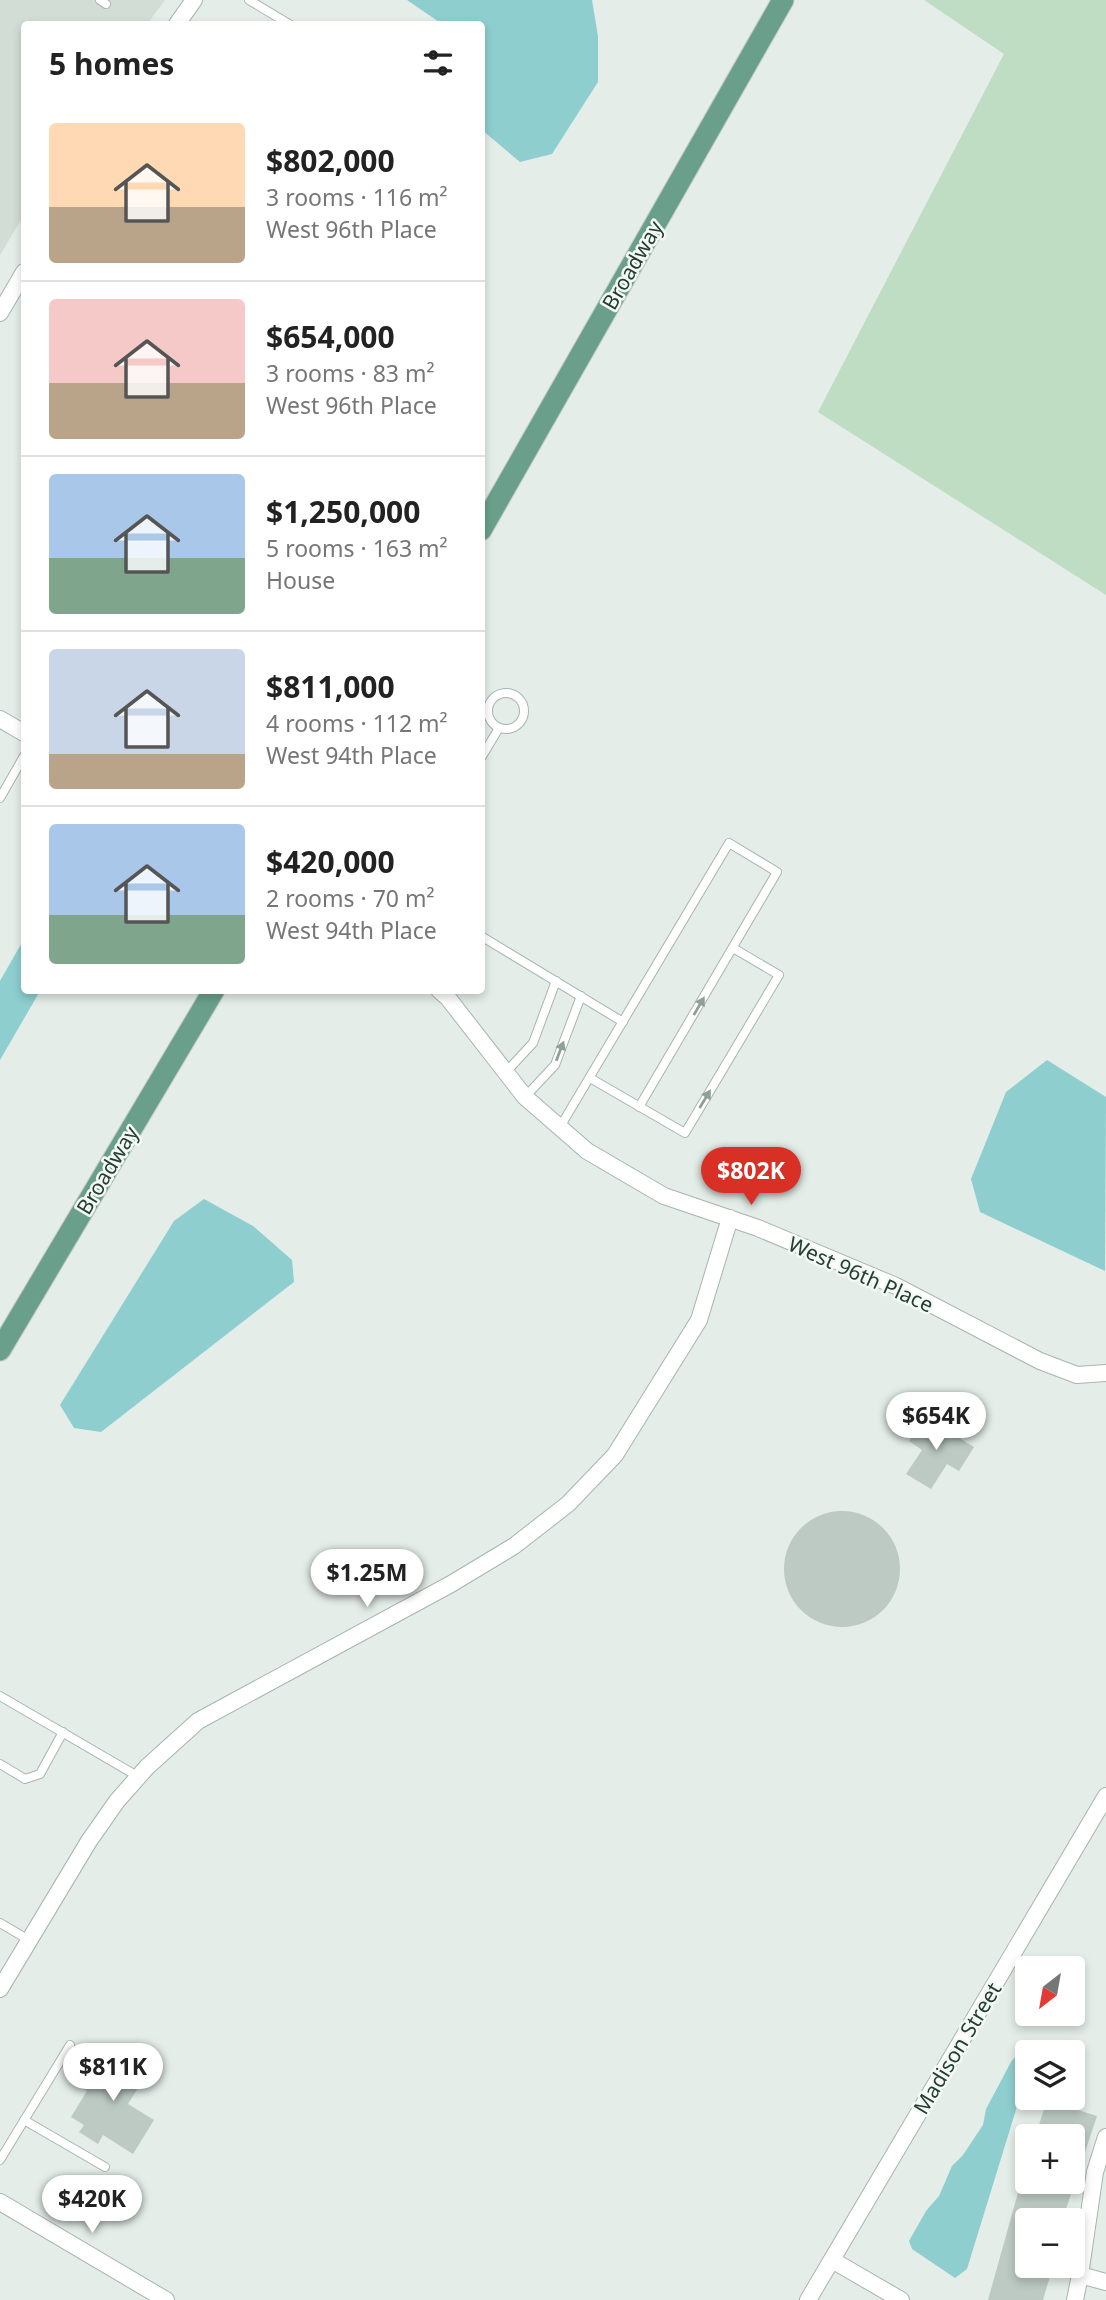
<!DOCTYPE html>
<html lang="en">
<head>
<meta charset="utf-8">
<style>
	:root { --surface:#fff; --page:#f2f2f2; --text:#222; --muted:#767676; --line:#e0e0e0; --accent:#d93025 }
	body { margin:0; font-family:"Noto Sans",sans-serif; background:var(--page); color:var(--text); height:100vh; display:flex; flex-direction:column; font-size:26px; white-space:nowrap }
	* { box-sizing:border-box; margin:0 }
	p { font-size:23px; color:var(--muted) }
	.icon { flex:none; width:38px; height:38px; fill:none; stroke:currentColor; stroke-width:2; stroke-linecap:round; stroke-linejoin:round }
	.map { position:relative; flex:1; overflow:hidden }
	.drawer { position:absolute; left:21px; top:21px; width:464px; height:973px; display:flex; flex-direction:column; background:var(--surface); border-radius:7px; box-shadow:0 4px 10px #0003 }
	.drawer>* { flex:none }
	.needle { width:46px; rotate:211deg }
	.tools { position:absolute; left:1015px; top:1956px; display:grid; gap:14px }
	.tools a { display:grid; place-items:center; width:70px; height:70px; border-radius:7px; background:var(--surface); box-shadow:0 4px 10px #0003; font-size:35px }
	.price { position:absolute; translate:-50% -60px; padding:0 16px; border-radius:24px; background:#fff; color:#222; font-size:23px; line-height:46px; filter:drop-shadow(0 2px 4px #0008) }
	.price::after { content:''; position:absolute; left:50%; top:42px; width:21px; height:16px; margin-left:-10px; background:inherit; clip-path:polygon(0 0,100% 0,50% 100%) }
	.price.active { background:var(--accent); color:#fff }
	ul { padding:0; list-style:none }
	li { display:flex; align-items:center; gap:21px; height:175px; padding:0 28px }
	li+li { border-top:2px solid var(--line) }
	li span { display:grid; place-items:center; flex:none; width:196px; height:140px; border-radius:7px; color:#555 }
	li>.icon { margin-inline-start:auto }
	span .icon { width:84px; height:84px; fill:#fffc; stroke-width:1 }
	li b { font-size:30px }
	h2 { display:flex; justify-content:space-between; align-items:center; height:84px; padding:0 28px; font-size:30px }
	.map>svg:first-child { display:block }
	.built { fill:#d2ddd6 }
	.green { fill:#beddc2 }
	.water { fill:#8ececf }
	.building { fill:#bccac3 }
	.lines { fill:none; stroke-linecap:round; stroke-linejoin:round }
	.service-casing { stroke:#a7b5ae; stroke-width:10 }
	.minor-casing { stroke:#a7b5ae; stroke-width:18 }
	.primary-casing { stroke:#c2c9c6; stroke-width:23 }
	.service { stroke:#fff; stroke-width:8 }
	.minor { stroke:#fff; stroke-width:16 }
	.primary { stroke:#6aa08b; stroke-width:21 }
	.oneway { fill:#929e99 }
	.labels { text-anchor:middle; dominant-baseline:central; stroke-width:5; stroke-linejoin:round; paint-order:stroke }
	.street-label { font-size:21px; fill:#243e33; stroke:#f4f9f6 }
</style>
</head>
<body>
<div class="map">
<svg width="1106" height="2300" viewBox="0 0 1106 2300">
	<rect width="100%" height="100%" fill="#e4ede8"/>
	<polygon class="built" points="0,0 165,0 147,24 24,24 24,215 0,255"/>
	<polygon class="green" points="924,0 1106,0 1106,595 818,412 1004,54"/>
	<g class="water">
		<polygon points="407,0 592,0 598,36 598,82 552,154 520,162 482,130 481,24 442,24"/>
		<polygon points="24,939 24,990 40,991 0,1060 0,981"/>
		<polygon points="1047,1060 1106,1097 1105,1271 980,1212 971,1179 1006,1092"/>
		<polygon points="204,1199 253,1226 292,1260 294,1282 101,1432 74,1428 60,1405 174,1221"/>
		<polygon points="1028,2042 1036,2047 1034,2053 1027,2053 1027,2074 967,2269 955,2278 912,2249 909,2241 926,2211 939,2196 952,2166 963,2155 983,2125 986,2109 1011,2062"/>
	</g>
	<g class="building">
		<polygon points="924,1416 974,1447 959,1471 947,1464 931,1489 906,1474 922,1450 909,1441"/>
		<circle cx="842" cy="1569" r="58"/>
		<polygon points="105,2048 147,2074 128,2104 154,2120 133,2154 103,2135 98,2144 79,2132 84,2125 71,2117 87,2091 81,2088"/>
		<polygon points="1047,2100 1097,2116 1076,2179 1073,2179 1073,2137 1035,2137"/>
		<polygon points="1021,2182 1075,2182 1062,2221 1027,2221 1027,2266 1053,2266 1043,2300 988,2300"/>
	</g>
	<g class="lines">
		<defs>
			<g id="service">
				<polyline points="100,0 106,4"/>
				<polyline points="249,0 289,24"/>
				<circle cx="506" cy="711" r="18"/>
				<polyline points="481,758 499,728"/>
				<polyline points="0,798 24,756"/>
				<polyline points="481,936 623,1022"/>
				<polyline points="506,1072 533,1043 556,981"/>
				<polyline points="590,1078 685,1133 779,975 733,948"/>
				<polyline points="525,1097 555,1065 581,996"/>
				<polyline points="560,1127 729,843 777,872 639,1107"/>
				<polyline points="0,1696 139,1777"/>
				<polyline points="0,1764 25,1779 40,1774 63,1732"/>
				<polyline points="0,1923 29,1940"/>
				<polyline points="24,2120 105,2167"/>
				<polyline points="0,2160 70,2045"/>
			</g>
			<g id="minor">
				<polyline points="177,24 194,0"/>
				<polyline points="0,313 24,272"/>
				<polyline points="0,719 24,733"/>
				<polyline points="439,990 448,998 525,1097 587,1151 664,1196 758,1228 896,1286 1040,1361 1077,1375 1106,1373"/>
				<polyline points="0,1989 89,1841 117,1801 147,1767 198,1721 451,1584 514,1546 568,1504 615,1455 699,1320 730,1218"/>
				<polyline points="0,2202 166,2300"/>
				<polyline points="832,2260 901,2300"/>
				<polyline points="1080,2275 1106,2282"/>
				<polyline points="808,2300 1106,1796"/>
				<polyline points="1075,2300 1080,2275 1095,2172 1106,2137"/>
			</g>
			<g id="primary">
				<polyline points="481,530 783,0"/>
				<polyline points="0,1350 214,990"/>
			</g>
		</defs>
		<use href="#service" class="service-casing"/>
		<use href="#minor" class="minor-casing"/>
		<use href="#primary" class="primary-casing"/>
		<use href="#service" class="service"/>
		<use href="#minor" class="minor"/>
		<use href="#primary" class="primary"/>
	</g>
	<defs><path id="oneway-solid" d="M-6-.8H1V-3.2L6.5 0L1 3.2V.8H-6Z" transform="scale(1.75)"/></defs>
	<g class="oneway">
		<use href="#oneway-solid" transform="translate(699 1006) rotate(-60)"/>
		<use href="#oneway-solid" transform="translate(560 1051) rotate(-69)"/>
		<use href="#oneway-solid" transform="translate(705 1099) rotate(-59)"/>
	</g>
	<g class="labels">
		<g class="street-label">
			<text transform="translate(632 265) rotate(-60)">Broadway</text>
			<text transform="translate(107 1170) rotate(-59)">Broadway</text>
			<text transform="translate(861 1274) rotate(24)">West 96th Place</text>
			<text transform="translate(957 2048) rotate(-59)">Madison Street</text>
		</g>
	</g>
</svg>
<div class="tools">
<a><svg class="needle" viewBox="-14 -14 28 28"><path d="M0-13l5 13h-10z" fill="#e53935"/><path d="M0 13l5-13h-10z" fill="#767676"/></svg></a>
<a><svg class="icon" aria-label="layers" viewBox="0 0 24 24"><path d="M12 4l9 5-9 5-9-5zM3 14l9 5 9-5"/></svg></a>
<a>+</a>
<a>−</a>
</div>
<b class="price active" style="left:751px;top:1207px">$802K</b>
<b class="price" style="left:936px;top:1452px">$654K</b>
<b class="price" style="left:367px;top:1609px">$1.25M</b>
<b class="price" style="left:113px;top:2103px">$811K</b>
<b class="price" style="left:92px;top:2235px">$420K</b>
<section class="drawer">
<h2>5 homes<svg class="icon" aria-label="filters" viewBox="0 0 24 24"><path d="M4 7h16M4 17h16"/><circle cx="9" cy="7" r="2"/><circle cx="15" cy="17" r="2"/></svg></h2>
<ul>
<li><span style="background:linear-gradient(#ffd9b3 60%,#b9a48a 0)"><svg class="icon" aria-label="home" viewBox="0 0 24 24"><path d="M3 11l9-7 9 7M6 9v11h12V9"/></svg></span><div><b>$802,000</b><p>3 rooms · 116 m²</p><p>West 96th Place</p></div></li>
<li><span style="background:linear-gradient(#f6c9c9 60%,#b9a48a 0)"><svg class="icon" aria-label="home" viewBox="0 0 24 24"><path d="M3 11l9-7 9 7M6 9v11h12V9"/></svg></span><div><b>$654,000</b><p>3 rooms · 83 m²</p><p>West 96th Place</p></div></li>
<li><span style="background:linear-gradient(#a9c7e8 60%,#7fa58c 0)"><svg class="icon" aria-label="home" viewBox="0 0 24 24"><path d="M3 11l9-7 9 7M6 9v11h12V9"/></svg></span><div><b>$1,250,000</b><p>5 rooms · 163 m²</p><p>House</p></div></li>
<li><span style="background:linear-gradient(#c9d6e8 75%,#b9a48a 0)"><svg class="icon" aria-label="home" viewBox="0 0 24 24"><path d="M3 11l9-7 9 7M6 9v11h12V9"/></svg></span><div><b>$811,000</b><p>4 rooms · 112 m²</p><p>West 94th Place</p></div></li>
<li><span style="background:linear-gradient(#a9c7e8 65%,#7fa58c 0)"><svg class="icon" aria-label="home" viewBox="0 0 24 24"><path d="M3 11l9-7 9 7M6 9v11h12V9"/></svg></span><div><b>$420,000</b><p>2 rooms · 70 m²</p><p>West 94th Place</p></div></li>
</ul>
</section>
</div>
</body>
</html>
